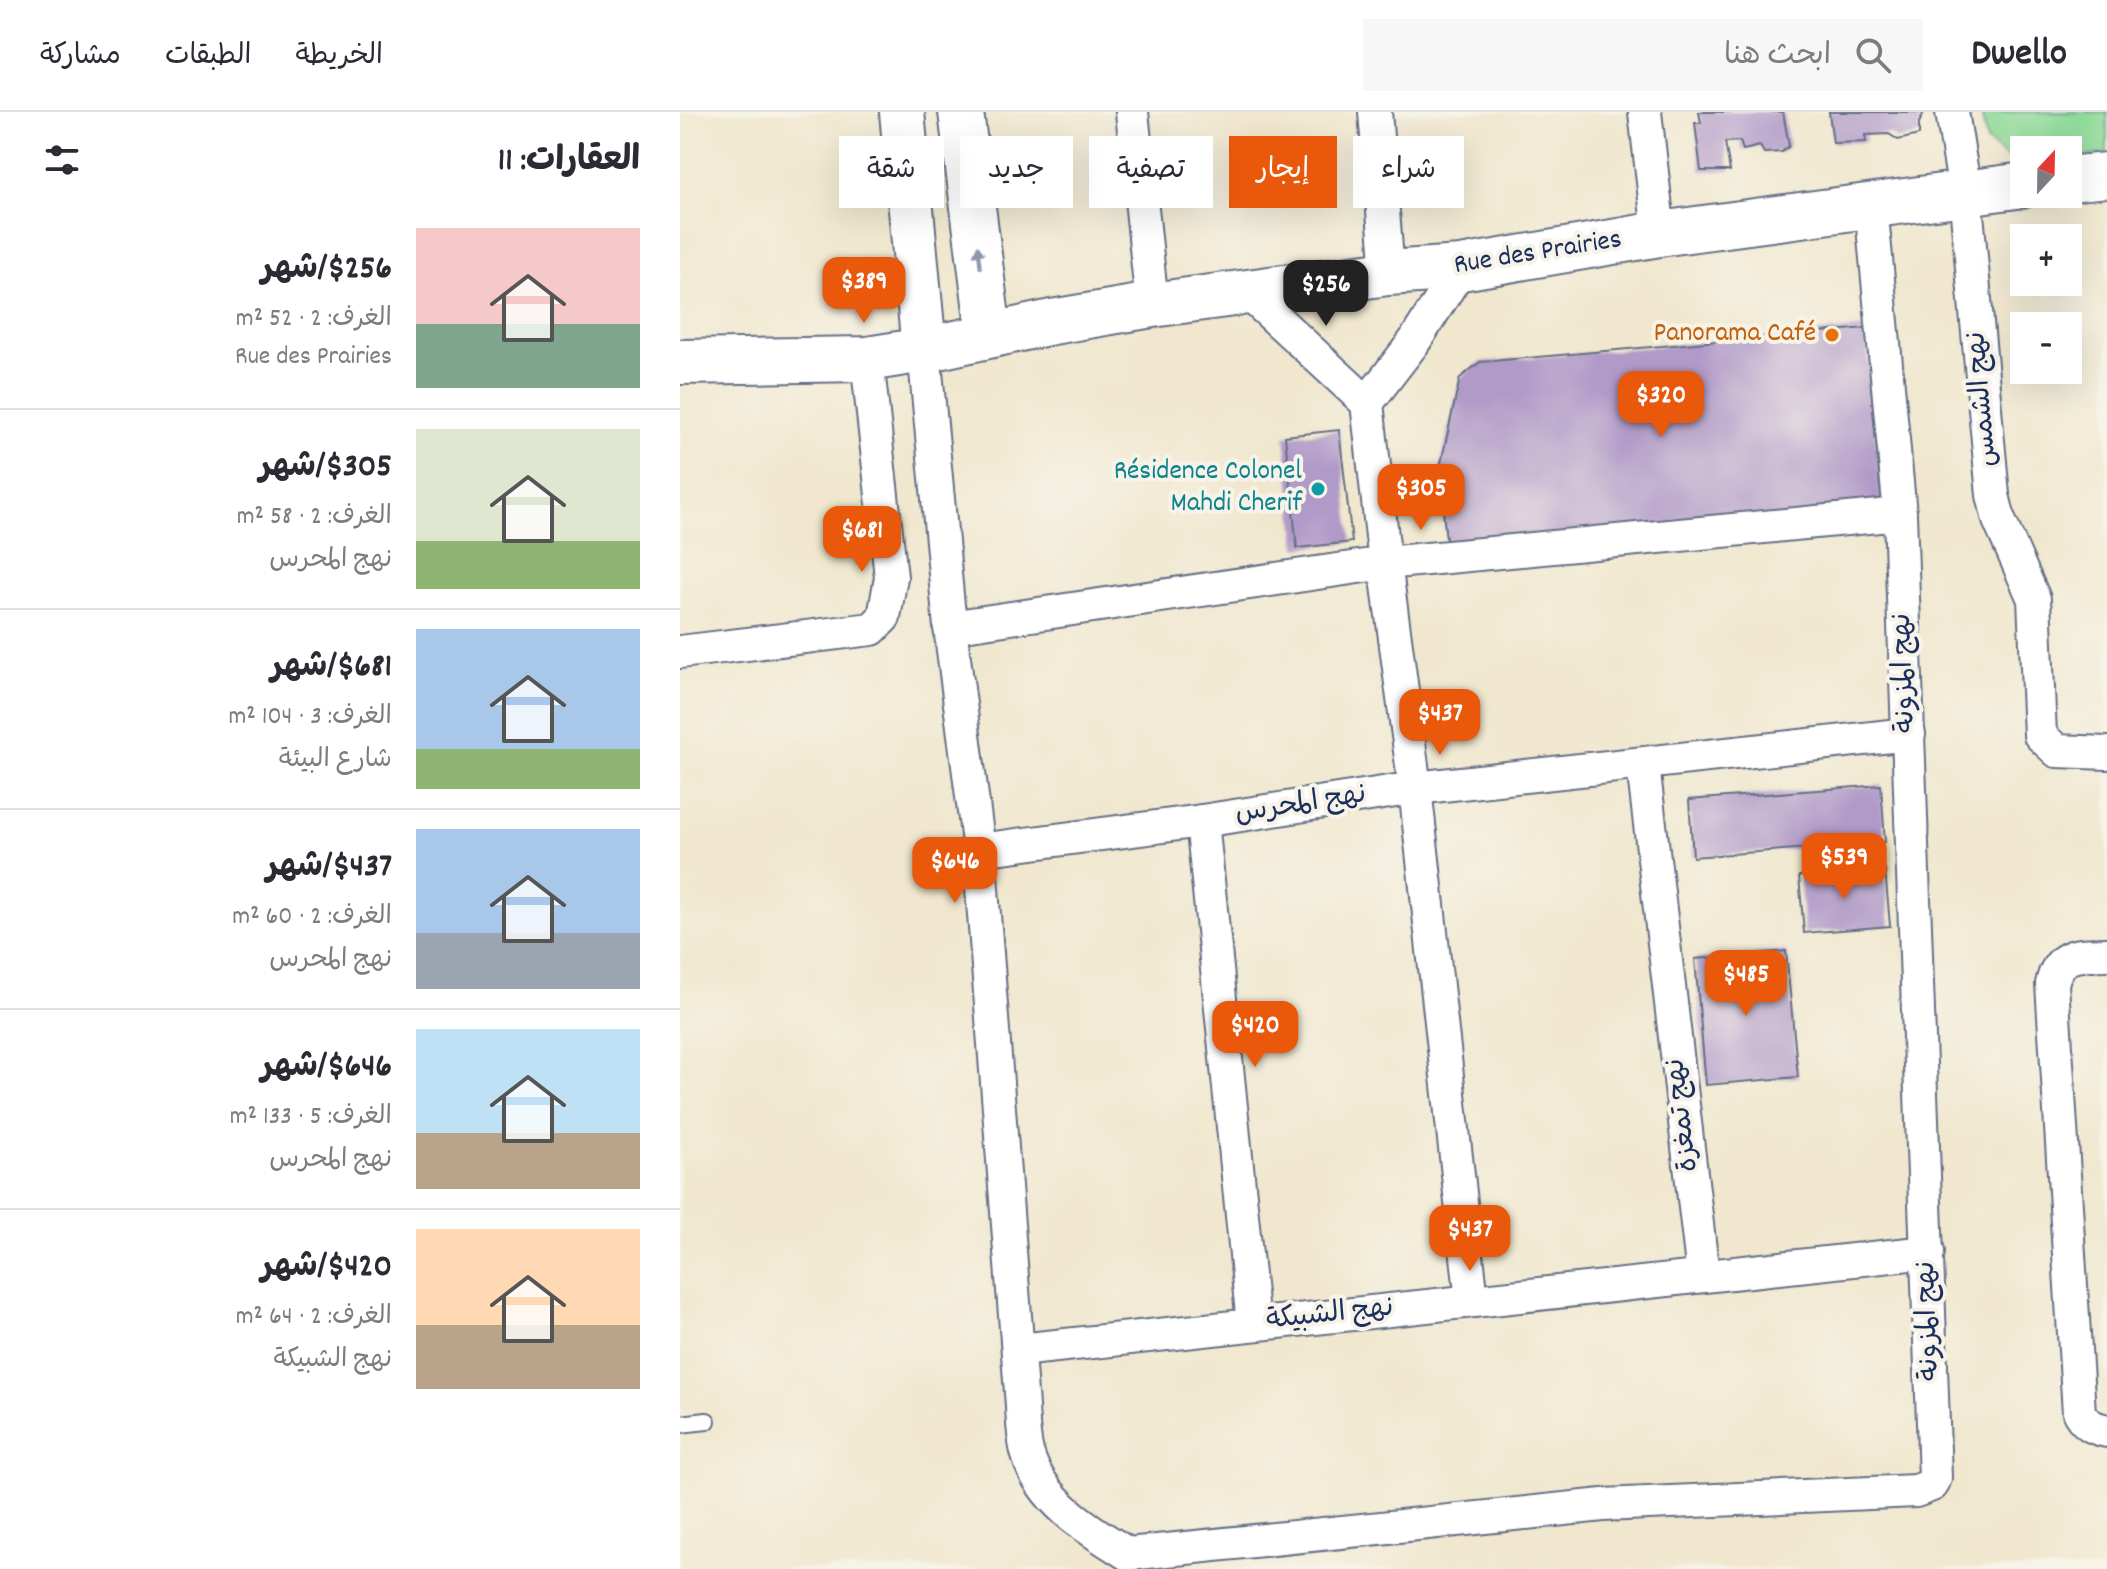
<!DOCTYPE html>
<html lang="ar">
<head>
<meta charset="utf-8">
<style>
	:root { --surface:#fff; --page:#f7f7f7; --text:#2b2b33; --muted:#7c7c81; --line:#e1e1e2; --accent:#ea580c }
	body { margin:0; font-family:Dekko,"Playpen Sans Arabic",sans-serif; background:var(--page); color:var(--text); direction:rtl; height:100vh; display:flex; flex-direction:column; font-size:30px; white-space:nowrap }
	* { box-sizing:border-box; margin:0 }
	p { font-size:26px; color:var(--muted) }
	.icon { flex:none; width:44px; height:44px; fill:none; stroke:currentColor; stroke-width:2; stroke-linecap:round; stroke-linejoin:round }
	.map { position:relative; flex:1; overflow:hidden; direction:ltr }
	.side { display:flex; flex-direction:column; background:var(--surface); width:680px }
	.side>* { flex:none }
	.guide { position:absolute; left:24px; top:24px; width:760px; height:72px; direction:rtl; display:flex; gap:16px }
	.needle { width:52px; rotate:22deg }
	.controls { position:absolute; left:1330px; top:24px; display:grid; gap:16px }
	.controls a { display:grid; place-items:center; width:72px; height:72px; border-radius:0px; background:var(--surface); box-shadow:0 8px 32px #0002; font-size:40px }
	.price { position:absolute; translate:-50% -68px; padding:0 18px; border-radius:16px; background:var(--accent); color:#fff; font-size:26px; line-height:52px; filter:drop-shadow(0 2px 4px #0008) }
	.price::after { content:''; position:absolute; left:50%; top:48px; width:24px; height:18px; margin-left:-12px; background:inherit; clip-path:polygon(0 0,100% 0,50% 100%) }
	.price.on { background:#222; color:#fff }
	ul { padding:0; list-style:none }
	li { display:flex; align-items:center; gap:24px; height:200px; padding:0 40px }
	li+li { border-top:2px solid var(--line) }
	li span { display:grid; place-items:center; flex:none; width:224px; height:160px; border-radius:0px; color:#555 }
	li>.icon { margin-inline-start:auto }
	span .icon { width:96px; height:96px; fill:#fffc; stroke-width:1 }
	li b { font-size:34px }
	h2 { display:flex; justify-content:space-between; align-items:center; height:96px; padding:0 40px; font-size:34px }
	.tag { padding:0 28px; border-radius:0px; background:var(--surface); box-shadow:0 8px 32px #0002; font-size:28px; line-height:72px }
	.tag.on { background:var(--accent); color:#fff }
	header { display:flex; align-items:center; gap:48px; box-sizing:border-box; height:112px; padding:0 40px; background:var(--surface); border-bottom:2px solid var(--line) }
	header strong { font-size:38px }
	nav { display:flex; gap:44px; margin-inline-start:auto; font-size:28px }
	.search { width:560px; height:72px; background:var(--page); display:flex; align-items:center; gap:20px; box-sizing:border-box; padding:0 28px; border-radius:0px; color:var(--muted); font-size:30px }
	main { display:flex; flex:1; min-height:0 }
	.map>svg:first-child { display:block }
	.green { fill:#8dda98; stroke:#54847b; stroke-width:2 }
	.building { fill:#b09ac8 }
	.lines { fill:none; stroke-linecap:round; stroke-linejoin:round }
	.lane-casing { stroke:#666f85; stroke-width:20 }
	.street-casing { stroke:#666f85; stroke-width:36 }
	.secondary-casing { stroke:#666f85; stroke-width:48 }
	.lane { stroke:#fff; stroke-width:16 }
	.street { stroke:#fff; stroke-width:32 }
	.secondary { stroke:#fff; stroke-width:44 }
	.oneway { fill:#8d97ae }
	.food-dot { fill:#e8710a; stroke:#f7f3e8; stroke-width:3 }
	.culture-dot { fill:#0f9aa8; stroke:#f7f3e8; stroke-width:3 }
	.labels { text-anchor:middle; dominant-baseline:central; stroke-width:8; stroke-linejoin:round; paint-order:stroke }
	.street-label { font-size:28px; fill:#1b2f5e; stroke:#f7f3e8 }
	.food-label { font-size:28px; fill:#c56008; stroke:#f7f3e8; text-anchor:end }
	.culture-label { font-size:28px; fill:#0d838f; stroke:#f7f3e8; text-anchor:end }
</style>
</head>
<body>
<header>
<strong>Dwello</strong>
<div class="search"><svg class="icon" aria-label="search" viewBox="0 0 24 24"><circle cx="10" cy="10" r="6"/><path d="M15 15l6 6"/></svg>ابحث هنا</div>
<nav><a>الخريطة</a><a>الطبقات</a><a>مشاركة</a></nav>
</header>
<main>
<div class="map">
<svg width="1427" height="1457" viewBox="0 0 1427 1457">
	<rect width="100%" height="100%" fill="#f7f3e8"/>
	<filter id="ink" filterUnits="userSpaceOnUse"><feTurbulence type="fractalNoise" baseFrequency=".0125" numOctaves="2"/><feDisplacementMap in="SourceGraphic" scale="16" xChannelSelector="R" yChannelSelector="G"/><feConvolveMatrix kernelMatrix="1 2 1 2 8 2 1 2 1" color-interpolation-filters="sRGB"/></filter>
	<filter id="wash" filterUnits="userSpaceOnUse"><feTurbulence type="fractalNoise" baseFrequency=".006" numOctaves="4" result="noise"/><feDisplacementMap in="SourceGraphic" scale="32" xChannelSelector="R" yChannelSelector="G"/><feGaussianBlur stdDeviation="1.8" result="paint"/><feColorMatrix in="noise" values="0 0 0 0 0 0 0 0 0 0 0 0 0 0 0 0 0 1.4 0 .05"/><feComposite in="paint" operator="in"/></filter>
	<g filter="url(#wash)">
		<rect width="100%" height="100%" fill="#f0e7ce"/>
		<polygon class="green" points="1301,0 1427,0 1427,42 1388,47 1388,38 1344,38 1344,53 1338,54 1307,29"/>
		<g id="blocks">
			<g class="building">
				<polygon points="1019,0 1103,0 1109,34 1102,40 1084,41 1080,34 1063,38 1060,29 1045,30 1050,59 1021,59 1015,11 1021,11"/>
				<polygon points="1149,0 1244,0 1239,11 1239,23 1218,28 1209,22 1185,23 1186,30 1153,31"/>
				<polygon points="1186,216 1202,398 767,437 759,360 780,266 800,250"/>
				<polygon points="659,318 672,430 617,436 605,324"/>
				<polygon points="1201,673 1205,730 1013,745 1009,688"/>
				<polygon points="1205,757 1210,814 1124,821 1119,764"/>
				<polygon points="1106,839 1118,965 1026,973 1015,847"/>
			</g>
		</g>
	</g>
	<g filter="url(#ink)">
		<use href="#blocks" fill-opacity="0" stroke="#666f85" stroke-width="2"/>
		<g class="lines">
			<defs>
				<polyline id="lane" points="0,1312 27,1309"/>
				<g id="street">
					<polyline points="452,0 472,193"/>
					<polyline points="695,0 708,161"/>
					<polyline points="965,0 979,122"/>
					<polyline points="1272,0 1285,80 1313,383 1319,408 1354,487 1360,623 1377,639 1427,641"/>
					<polyline points="568,181 687,291 705,451 735,676 792,1189"/>
					<path d="M244,238L270,515L299,738L341,1281C343,1301 342,1325 348,1343C362,1390 409,1418 448,1442L923,1393L1236,1379L1252,1373L1255,1366L1220,402L1191,93"/>
					<polyline points="687,291 734,230 781,156"/>
					<polyline points="270,515 705,451 1220,402"/>
					<polyline points="0,540 192,517 204,505 211,465 187,247"/>
					<polyline points="963,653 1023,1163"/>
					<polyline points="522,709 573,1212"/>
					<polyline points="299,738 522,709 735,676 1229,622"/>
					<path d="M1427,842C1399,843 1379,839 1372,872L1399,1301C1406,1313 1414,1316 1427,1319"/>
					<polyline points="339,1238 1248,1140"/>
				</g>
				<g id="secondary">
					<polyline points="222,0 244,238"/>
					<polyline points="281,0 309,222"/>
					<polyline points="1388,67 1427,63"/>
					<polyline points="0,250 187,247 244,238 372,210 472,193 708,161 781,156 979,122 1344,73"/>
				</g>
			</defs>
			<use href="#lane" class="lane-casing"/>
			<use href="#street" class="street-casing"/>
			<use href="#secondary" class="secondary-casing"/>
			<use href="#lane" class="lane"/>
			<use href="#street" class="street"/>
			<use href="#secondary" class="secondary"/>
		</g>
		<defs><path id="oneway-solid" d="M-6-.8H1V-3.2L6.5 0L1 3.2V.8H-6Z" transform="scale(2)"/></defs>
		<use class="oneway" href="#oneway-solid" transform="translate(299 145) rotate(-97)"/>
	</g>
	<circle class="food-dot" cx="1152" cy="223" r="8"/>
	<circle class="culture-dot" cx="638" cy="377" r="8"/>
	<g class="labels">
		<g class="street-label">
			<text transform="translate(858 142) rotate(-9)">Rue des Prairies</text>
			<text transform="translate(1304 287) rotate(-95)">نهج الشمس</text>
			<text transform="translate(1226 561) rotate(-92)">نهج المزونة</text>
			<text transform="translate(621 694) rotate(-9)">نهج المحرس</text>
			<text transform="translate(1004 1003) rotate(-97)">نهج تمغزة</text>
			<text transform="translate(650 1204) rotate(-6)">نهج الشبيكة</text>
			<text transform="translate(1250 1209) rotate(-92)">نهج المزونة</text>
		</g>
		<g class="food-label">
			<text x="1136" y="223">Panorama Café</text>
		</g>
		<g class="culture-label">
			<text x="622" y="361">Résidence Colonel<tspan x="622" dy="32">Mahdi Cherif</tspan></text>
		</g>
	</g>
</svg>
<div class="controls">
<a><svg class="needle" viewBox="-14 -14 28 28"><path d="M0-13l5 13h-10z" fill="#e53935"/><path d="M0 13l5-13h-10z" fill="#7c7c81"/></svg></a>
<a>+</a>
<a>−</a>
</div>
<b class="price" style="left:184px;top:213px">$389</b>
<b class="price on" style="left:646px;top:216px">$256</b>
<b class="price" style="left:981px;top:327px">$320</b>
<b class="price" style="left:741px;top:420px">$305</b>
<b class="price" style="left:182px;top:462px">$681</b>
<b class="price" style="left:760px;top:645px">$437</b>
<b class="price" style="left:1164px;top:789px">$539</b>
<b class="price" style="left:275px;top:793px">$646</b>
<b class="price" style="left:1066px;top:906px">$485</b>
<b class="price" style="left:575px;top:957px">$420</b>
<b class="price" style="left:790px;top:1161px">$437</b>
<div class="guide">
<a class="tag">شراء</a>
<a class="tag on">إيجار</a>
<a class="tag">تصفية</a>
<a class="tag">جديد</a>
<a class="tag">شقة</a>
</div>
</div>
<section class="side">
<h2>العقارات: 11<svg class="icon" aria-label="filters" viewBox="0 0 24 24"><path d="M4 7h16M4 17h16"/><circle cx="9" cy="7" r="2"/><circle cx="15" cy="17" r="2"/></svg></h2>
<ul>
<li><span style="background:linear-gradient(#f6c9c9 60%,#7fa58c 0)"><svg class="icon" aria-label="home" viewBox="0 0 24 24"><path d="M3 11l9-7 9 7M6 9v11h12V9"/></svg></span><div><b>$256/شهر</b><p>الغرف: 2 · 52 m²</p><p>Rue des Prairies</p></div></li>
<li><span style="background:linear-gradient(#dfe7d0 70%,#8fb573 0)"><svg class="icon" aria-label="home" viewBox="0 0 24 24"><path d="M3 11l9-7 9 7M6 9v11h12V9"/></svg></span><div><b>$305/شهر</b><p>الغرف: 2 · 58 m²</p><p>نهج المحرس</p></div></li>
<li><span style="background:linear-gradient(#a9c7e8 75%,#8fb573 0)"><svg class="icon" aria-label="home" viewBox="0 0 24 24"><path d="M3 11l9-7 9 7M6 9v11h12V9"/></svg></span><div><b>$681/شهر</b><p>الغرف: 3 · 104 m²</p><p>شارع البيئة</p></div></li>
<li><span style="background:linear-gradient(#a9c7e8 65%,#9aa5b1 0)"><svg class="icon" aria-label="home" viewBox="0 0 24 24"><path d="M3 11l9-7 9 7M6 9v11h12V9"/></svg></span><div><b>$437/شهر</b><p>الغرف: 2 · 60 m²</p><p>نهج المحرس</p></div></li>
<li><span style="background:linear-gradient(#bfe0f5 65%,#b9a48a 0)"><svg class="icon" aria-label="home" viewBox="0 0 24 24"><path d="M3 11l9-7 9 7M6 9v11h12V9"/></svg></span><div><b>$646/شهر</b><p>الغرف: 5 · 133 m²</p><p>نهج المحرس</p></div></li>
<li><span style="background:linear-gradient(#ffd9b3 60%,#b9a48a 0)"><svg class="icon" aria-label="home" viewBox="0 0 24 24"><path d="M3 11l9-7 9 7M6 9v11h12V9"/></svg></span><div><b>$420/شهر</b><p>الغرف: 2 · 64 m²</p><p>نهج الشبيكة</p></div></li>
</ul>
</section>
</main>
</body>
</html>
